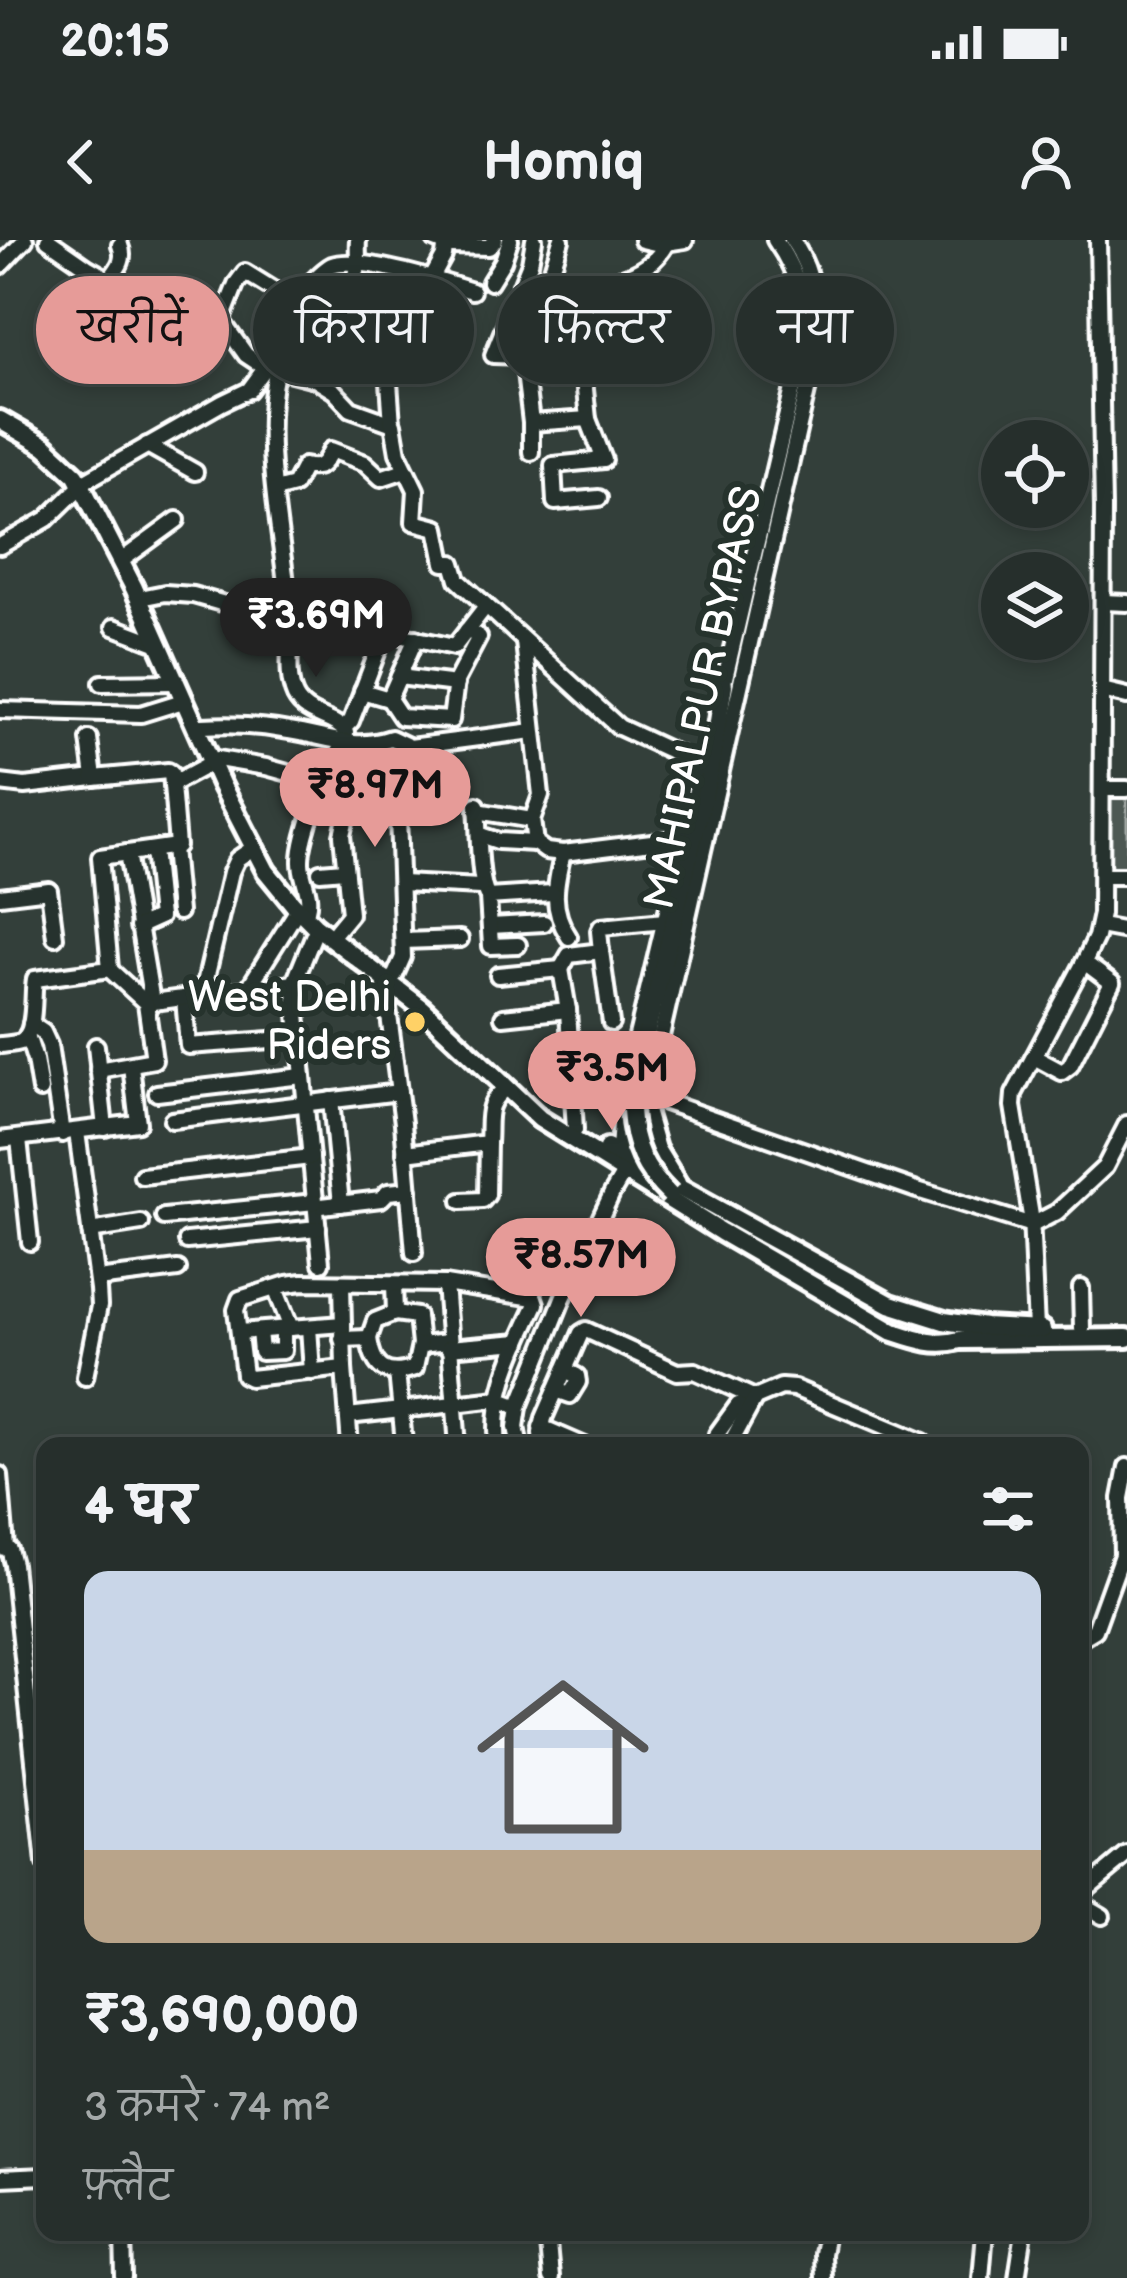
<!DOCTYPE html>
<html lang="hi">
<head>
<meta charset="utf-8">
<style>
	:root { --surface:#262f2c; --page:#323b38; --text:#f1f3f6; --muted:#a4a9a9; --line:#424a48; --accent:#e69b98 }
	body { margin:0; font-family:"Balsamiq Sans","Playpen Sans Deva",sans-serif; background:var(--page); color:var(--text); height:100vh; display:flex; flex-direction:column; font-size:45px; white-space:nowrap }
	* { box-sizing:border-box; margin:0 }
	p { font-size:39px; color:var(--muted) }
	.icon { flex:none; width:66px; height:66px; fill:none; stroke:currentColor; stroke-width:2; stroke-linecap:round; stroke-linejoin:round }
	.map { position:relative; flex:1; overflow:hidden }
	.drawer { position:absolute; left:36px; top:1197px; width:1053px; height:804px; display:flex; flex-direction:column; background:var(--surface); border-radius:24px; box-shadow:0 6px 18px #0003,0 0 0 3px var(--line) }
	.drawer>* { flex:none }
	.banner { position:absolute; left:36px; top:36px; width:1056px; height:108px; display:flex; gap:24px }
	.controls { position:absolute; left:981px; top:180px; display:grid; gap:24px }
	.controls a { display:grid; place-items:center; width:108px; height:108px; border-radius:50%; background:var(--surface); box-shadow:0 6px 18px #0003,0 0 0 3px var(--line); font-size:60px }
	.price { position:absolute; translate:-50% -102px; padding:0 27px; border-radius:42px; background:var(--accent); color:#111; font-size:39px; line-height:78px; filter:drop-shadow(0 3px 6px #0008) }
	.price::after { content:''; position:absolute; left:50%; top:72px; width:36px; height:27px; margin-left:-18px; background:inherit; clip-path:polygon(0 0,100% 0,50% 100%) }
	.price.selected { background:#222; color:#fff }
	ul { padding:0; list-style:none }
	li { display:grid; align-content:center; gap:24px; height:636px; padding:0 48px }
	li+li { border-top:3px solid var(--line) }
	li span { display:grid; place-items:center; height:372px; border-radius:24px; color:#555 }
	li>.icon { margin-inline-start:auto }
	span .icon { width:216px; height:216px; fill:#fffc; stroke-width:1 }
	li b { font-size:51px }
	h2 { display:flex; justify-content:space-between; align-items:center; height:144px; padding:0 48px; font-size:51px }
	.chip { padding:0 42px; border-radius:54px; background:var(--surface); box-shadow:0 6px 18px #0003,0 0 0 3px var(--line); font-size:42px; line-height:108px }
	.chip.selected { background:var(--accent); color:#111 }
	.status { display:flex; justify-content:space-between; align-items:center; height:84px; padding:0 60px; background:var(--surface); direction:ltr }
	.status svg { height:33px; fill:currentColor }
	header { display:flex; justify-content:space-between; align-items:center; height:156px; padding:0 48px; background:var(--surface); font-size:54px; font-weight:800 }
	.map>svg:first-child { display:block }
	.green { fill:#4d5853; stroke:#a6aca9; stroke-width:3 }
	.lines { fill:none; stroke-linecap:round; stroke-linejoin:round }
	.minor-casing { stroke:#fff; stroke-width:22 }
	.major-casing { stroke:#fff; stroke-width:26 }
	.minor { stroke:#26332d; stroke-width:14 }
	.major { stroke:#26332d; stroke-width:16 }
	.major-bridge-casing { stroke:#fff; stroke-width:26; stroke-linecap:butt }
	.major-bridge { stroke:#26332d; stroke-width:16 }
	.poi-dot { fill:#ffd166; stroke:#26332d; stroke-width:4.5 }
	.labels { text-anchor:middle; dominant-baseline:central; stroke-width:12; stroke-linejoin:round; paint-order:stroke }
	.street-label { font-size:42px; fill:#fff; stroke:#26332d }
	.poi-label { font-size:42px; fill:#fff; stroke:#26332d; text-anchor:end }
</style>
</head>
<body>
<div class="status"><b>20:15</b><svg viewBox="0 0 49 12"><path d="M0 12V9h3v3zM5 12V6h3v6zM10 12V3h3v9zM15 12V0h3v12zM26 1h20v11H26zM47 4h2v5h-2z"/></svg></div>
<header><svg class="icon" aria-label="back" viewBox="0 0 24 24"><path d="M15 5l-7 7 7 7"/></svg>Homiq<svg class="icon" aria-label="person" viewBox="0 0 24 24"><circle cx="12" cy="8" r="4"/><path d="M4 21q1-7 8-7t8 7"/></svg></header>
<div class="map">
<svg width="1127" height="2038" viewBox="0 0 1127 2038">
	<rect width="100%" height="100%" fill="#333f3a"/>
	<filter id="ink" filterUnits="userSpaceOnUse"><feTurbulence type="fractalNoise" baseFrequency=".00833" numOctaves="2"/><feDisplacementMap in="SourceGraphic" scale="24" xChannelSelector="R" yChannelSelector="G"/><feConvolveMatrix kernelMatrix="1 2 1 2 8 2 1 2 1" color-interpolation-filters="sRGB"/></filter>
	<g filter="url(#ink)">
		<polygon class="green" points="1110,556 1127,556 1127,636 1106,631 1106,559"/>
		<g class="lines">
			<defs>
				<g id="minor">
					<polyline points="48,0 87,27 165,71 200,68 208,71 226,87 246,115 261,125 315,139 334,151 351,169 393,184 398,213 416,250 414,282 437,288 444,323 453,323 458,340 619,487 701,525"/>
					<path d="M358,0C357,10 359,21 357,31C354,46 343,65 349,81C353,90 378,100 387,114L392,184"/>
					<polyline points="435,0 451,6 489,7 495,0"/>
					<polyline points="642,0 659,4 685,0"/>
					<polyline points="0,26 25,0"/>
					<path d="M109,40C118,28 126,20 120,5"/>
					<polyline points="490,42 503,21 510,0"/>
					<path d="M547,47C589,45 643,46 666,4"/>
					<polyline points="578,81 588,179 604,220 553,225 555,262 599,258"/>
					<polyline points="221,82 236,44 245,32 274,50 281,65 289,71"/>
					<polyline points="536,84 603,78"/>
					<polyline points="523,116 493,115 530,23 534,0"/>
					<path d="M276,131C260,211 284,301 290,382C292,406 285,434 295,456C306,478 335,476 346,493L345,503C329,518 300,598 301,622C301,639 312,653 307,670"/>
					<path d="M281,132C285,117 287,75 291,66C296,57 323,29 332,25C357,15 444,42 472,51"/>
					<polyline points="389,135 399,134 408,126 435,76 439,58 432,38 444,16 446,0"/>
					<polyline points="531,183 588,179"/>
					<polyline points="147,205 195,232"/>
					<polyline points="531,212 531,183 523,115 533,93 561,0"/>
					<polyline points="87,240 222,163 249,150 266,127"/>
					<path d="M275,250L294,245L304,226C320,230 324,225 331,210L365,223L381,238L405,230"/>
					<polyline points="0,306 47,279 82,245"/>
					<polyline points="125,318 177,280"/>
					<polyline points="145,357 165,353 193,355 246,370 268,372 290,379 333,380 347,384 367,384 385,392 454,407 486,366"/>
					<polyline points="1103,362 1127,363"/>
					<polyline points="114,387 159,404"/>
					<polyline points="524,402 541,555 532,580 535,603 546,611 563,613 684,598"/>
					<polyline points="399,437 456,444"/>
					<polyline points="102,443 176,442"/>
					<polyline points="1102,450 1127,456"/>
					<polyline points="362,451 389,459 416,398"/>
					<path d="M722,451L802,110C807,66 800,36 775,0"/>
					<polyline points="389,459 401,477 451,480 456,441 479,397 467,390"/>
					<polyline points="0,470 141,474 183,461"/>
					<path d="M203,486C231,484 261,486 289,491C326,496 353,511 391,498L410,507L533,491"/>
					<polyline points="344,488 351,481 385,392"/>
					<polyline points="218,519 266,527 325,543"/>
					<polyline points="0,543 25,546 94,538"/>
					<polyline points="172,544 211,523"/>
					<polyline points="1103,549 1127,549"/>
					<path d="M477,565C479,588 478,642 488,657"/>
					<polyline points="477,571 532,580"/>
					<polyline points="480,595 498,601 535,603"/>
					<polyline points="173,608 179,672"/>
					<polyline points="127,613 151,756"/>
					<path d="M563,613C555,645 550,669 569,697"/>
					<polyline points="320,632 344,630"/>
					<polyline points="1102,636 1127,636"/>
					<polyline points="401,643 480,647"/>
					<polyline points="0,656 49,650 55,697"/>
					<polyline points="490,686 544,683"/>
					<polyline points="1100,686 1127,691"/>
					<polyline points="138,687 160,677 153,610"/>
					<polyline points="317,687 294,743 321,1023"/>
					<polyline points="336,691 350,674 342,595 351,555"/>
					<polyline points="403,701 460,699"/>
					<polyline points="518,705 491,706 488,657 553,653"/>
					<polyline points="601,711 611,783"/>
					<polyline points="561,729 569,715 601,711 599,691 601,687 665,681"/>
					<polyline points="395,735 403,717 398,576"/>
					<polyline points="498,735 561,729 568,770 575,890"/>
					<polyline points="384,737 403,883 414,1013"/>
					<polyline points="247,750 298,669"/>
					<polyline points="202,756 231,632 237,619 253,608"/>
					<polyline points="184,758 188,806 298,798"/>
					<polyline points="146,763 294,743"/>
					<polyline points="503,777 568,770"/>
					<polyline points="31,784 43,792 49,805 62,894"/>
					<polyline points="27,795 35,820 40,850"/>
					<path d="M0,805C2,805 19,803 21,802C37,792 32,755 35,739L110,729L100,617L177,606L171,533L168,531L94,538L89,499"/>
					<polyline points="96,806 105,888"/>
					<polyline points="1034,817 1062,832 1070,826 1112,743 1084,722"/>
					<polyline points="98,830 154,820 146,763 109,729"/>
					<polyline points="157,853 302,836"/>
					<polyline points="648,856 917,950 1032,985 1057,972 1105,927 1127,884"/>
					<polyline points="331,860 341,964"/>
					<polyline points="172,880 399,852"/>
					<path d="M642,880L816,111C818,71 815,33 792,0"/>
					<polyline points="77,892 98,1049 99,1066 85,1137"/>
					<polyline points="19,899 30,1002"/>
					<polyline points="0,900 138,883 131,826"/>
					<path d="M405,913L488,903C490,878 484,864 506,848"/>
					<polyline points="618,919 624,850 709,496"/>
					<polyline points="142,936 311,917"/>
					<polyline points="461,961 483,960 487,955 488,903"/>
					<polyline points="322,966 381,959 388,952 409,950"/>
					<polyline points="164,977 315,962"/>
					<polyline points="90,991 141,983"/>
					<polyline points="187,1001 318,988"/>
					<polyline points="97,1039 178,1029"/>
					<polyline points="342,1044 344,1128"/>
					<polyline points="445,1044 458,1206"/>
					<polyline points="275,1048 291,1088"/>
					<polyline points="1081,1048 1082,1089"/>
					<polyline points="395,1073 417,1076 420,1105 448,1102"/>
					<polyline points="309,1087 312,1132"/>
					<polyline points="1036,1090 1031,976 1013,866 1014,854 1084,722 1096,697 1101,674 1103,268 1098,0"/>
					<polyline points="259,1091 261,1112 283,1111 283,1089"/>
					<polyline points="239,1092 343,1084"/>
					<polyline points="369,1098 375,1081 395,1073 394,1044"/>
					<path d="M342,1099L369,1098C373,1129 386,1138 415,1128L420,1105"/>
					<polyline points="448,1108 519,1102"/>
					<polyline points="397,1132 404,1203"/>
					<polyline points="556,1150 570,1155 578,1142 577,1136 565,1130"/>
					<polyline points="348,1176 498,1159 519,1167"/>
					<polyline points="541,1187 585,1206"/>
					<polyline points="717,1194 738,1165 753,1161"/>
					<path d="M350,1206L344,1128L250,1138L244,1135L236,1070L240,1059L287,1044L303,1042L445,1044L534,1058L536,1064C514,1111 492,1153 498,1206"/>
					<polyline points="520,1206 516,1187 519,1167 563,1058 612,953 629,924"/>
					<polyline points="542,1206 541,1193 544,1178 581,1093 586,1090 677,1132 695,1131 755,1158 781,1147 794,1148 923,1202 927,1206"/>
					<polyline points="729,1206 755,1158"/>
					<polyline points="0,1235 6,1307"/>
					<polyline points="0,1307 9,1309 13,1324 45,1624"/>
					<polyline points="1080,1399 1095,1390 1122,1315 1121,1258 1127,1227"/>
					<polyline points="1080,1654 1127,1615"/>
					<polyline points="1080,1663 1102,1676"/>
					<polyline points="0,1938 45,1936"/>
					<polyline points="123,1992 124,2038"/>
					<polyline points="547,1992 551,2038"/>
					<polyline points="823,2038 822,2014 826,1992"/>
					<polyline points="981,2038 985,1992"/>
					<polyline points="1017,2038 1024,1992"/>
				</g>
				<g id="major">
					<path d="M0,180L45,206L76,235L134,348L222,546L266,631L293,664L314,685L422,768L540,879L721,992L891,1091C915,1099 935,1107 960,1100L1127,1098"/>
					<polyline points="631,870 634,844 709,536 724,445"/>
					<polyline points="645,871 656,909 677,943"/>
					<polyline points="607,908 890,1064 944,1081 985,1087 1042,1090"/>
				</g>
			</defs>
			<use href="#minor" class="minor-casing"/>
			<use href="#major" class="major-casing"/>
			<use href="#minor" class="minor"/>
			<use href="#major" class="major"/>
			<defs>
				<path id="major-bridge" d="M631,870C633,906 644,930 670,955"/>
			</defs>
			<use href="#major-bridge" class="major-bridge-casing"/>
			<use href="#major-bridge" class="major-bridge"/>
		</g>
	</g>
	<circle class="poi-dot" cx="415" cy="782" r="12"/>
	<g class="labels">
		<g class="street-label">
			<text transform="translate(704 458) rotate(-78)">MAHIPALPUR BYPASS</text>
		</g>
		<g class="poi-label">
			<text x="391" y="758">West Delhi<tspan x="391" dy="48">Riders</tspan></text>
		</g>
	</g>
</svg>
<div class="controls">
<a><svg class="icon" aria-label="locate" viewBox="0 0 24 24"><circle cx="12" cy="12" r="6"/><path d="M12 2v4M12 18v4M2 12h4M18 12h4"/></svg></a>
<a><svg class="icon" aria-label="layers" viewBox="0 0 24 24"><path d="M12 4l9 5-9 5-9-5zM3 14l9 5 9-5"/></svg></a>
</div>
<b class="price selected" style="left:316px;top:440px">₹3.69M</b>
<b class="price" style="left:375px;top:610px">₹8.97M</b>
<b class="price" style="left:612px;top:893px">₹3.5M</b>
<b class="price" style="left:581px;top:1080px">₹8.57M</b>
<div class="banner">
<a class="chip selected">खरीदें</a>
<a class="chip">किराया</a>
<a class="chip">फ़िल्टर</a>
<a class="chip">नया</a>
</div>
<section class="drawer">
<h2>4 घर<svg class="icon" aria-label="filters" viewBox="0 0 24 24"><path d="M4 7h16M4 17h16"/><circle cx="9" cy="7" r="2"/><circle cx="15" cy="17" r="2"/></svg></h2>
<ul>
<li><span style="background:linear-gradient(#c9d6e8 75%,#b9a48a 0)"><svg class="icon" aria-label="home" viewBox="0 0 24 24"><path d="M3 11l9-7 9 7M6 9v11h12V9"/></svg></span><div><b>₹3,690,000</b><p>3 कमरे · 74 m²</p><p>फ़्लैट</p></div></li>
</ul>
</section>
</div>
</body>
</html>
